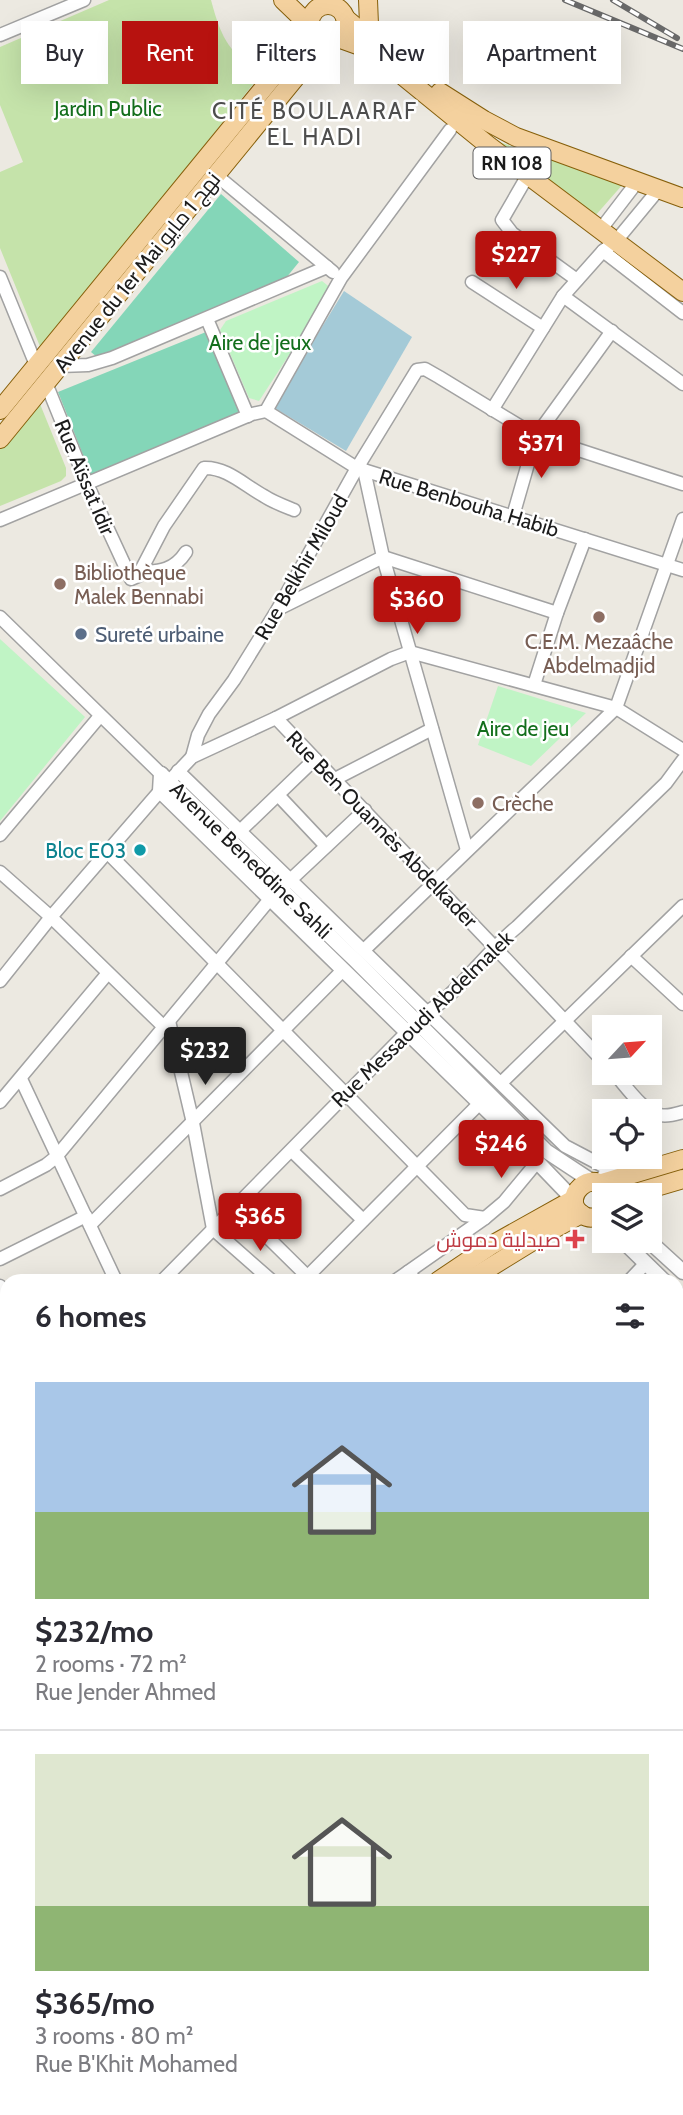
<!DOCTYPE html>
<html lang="en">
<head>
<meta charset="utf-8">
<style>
	:root { --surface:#fff; --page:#f7f7f7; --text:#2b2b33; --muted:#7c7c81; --line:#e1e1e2; --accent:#b7120f }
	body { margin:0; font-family:Cabin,Cairo,sans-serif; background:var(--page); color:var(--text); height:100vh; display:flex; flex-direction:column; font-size:26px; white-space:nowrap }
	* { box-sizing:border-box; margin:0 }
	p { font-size:23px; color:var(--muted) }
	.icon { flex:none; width:38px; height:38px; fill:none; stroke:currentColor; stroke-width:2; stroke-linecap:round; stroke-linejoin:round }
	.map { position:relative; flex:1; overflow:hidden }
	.sheet { position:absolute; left:0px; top:1274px; width:684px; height:842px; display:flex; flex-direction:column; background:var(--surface); border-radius:21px 21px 0 0; box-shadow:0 7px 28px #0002 }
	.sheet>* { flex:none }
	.guide { position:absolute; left:21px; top:21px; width:642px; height:63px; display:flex; gap:14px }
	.needle { width:46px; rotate:64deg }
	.tools { position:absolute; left:592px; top:1015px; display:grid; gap:14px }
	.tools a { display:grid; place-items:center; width:70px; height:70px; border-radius:0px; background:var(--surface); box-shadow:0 7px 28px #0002; font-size:35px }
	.price { position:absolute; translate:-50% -60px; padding:0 16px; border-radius:7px; background:var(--accent); color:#fff; font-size:23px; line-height:46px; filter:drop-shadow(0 2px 4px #0008) }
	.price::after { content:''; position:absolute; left:50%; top:42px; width:21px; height:16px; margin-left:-10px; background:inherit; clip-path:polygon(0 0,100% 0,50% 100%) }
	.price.current { background:#222; color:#fff }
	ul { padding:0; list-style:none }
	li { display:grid; align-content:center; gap:14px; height:371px; padding:0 35px }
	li+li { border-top:2px solid var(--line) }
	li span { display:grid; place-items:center; height:217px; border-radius:0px; color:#555 }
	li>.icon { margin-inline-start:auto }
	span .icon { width:126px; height:126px; fill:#fffc; stroke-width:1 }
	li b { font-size:30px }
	h2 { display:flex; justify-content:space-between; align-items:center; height:84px; padding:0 35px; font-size:30px }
	.chip { padding:0 24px; border-radius:0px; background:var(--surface); box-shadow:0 7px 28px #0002; font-size:24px; line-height:63px }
	.chip.current { background:var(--accent); color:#fff }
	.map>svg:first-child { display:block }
	.grass { fill:#c5e3aa }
	.park { fill:#c0f4c5 }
	.pitch { fill:#84d6b8 }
	.water { fill:#a4cad7 }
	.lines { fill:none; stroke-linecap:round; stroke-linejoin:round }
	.minor-casing { stroke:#a2a2a2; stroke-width:15 }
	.tertiary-casing { stroke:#a2a2a2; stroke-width:17 }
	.primary-casing { stroke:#87600b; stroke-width:20 }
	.minor { stroke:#fff; stroke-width:12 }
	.tertiary { stroke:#fff; stroke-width:14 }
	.primary { stroke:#f4d19e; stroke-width:18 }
	.rail-casing { stroke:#696969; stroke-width:6 }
	.rail { stroke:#fff; stroke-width:3.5; stroke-dasharray:10; stroke-linecap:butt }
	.education-dot { fill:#8d6e63; stroke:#fff; stroke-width:2.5 }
	.service-dot { fill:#5c6f8a; stroke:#fff; stroke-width:2.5 }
	.culture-dot { fill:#0f9aa8; stroke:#fff; stroke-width:2.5 }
	.health-dot { fill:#e0444e; stroke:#fff; stroke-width:2.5 }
	.labels { text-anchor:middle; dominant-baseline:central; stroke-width:5; stroke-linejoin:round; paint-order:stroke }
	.shield { fill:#fff; stroke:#5f5f5f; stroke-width:2 }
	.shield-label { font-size:19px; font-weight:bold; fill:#1b1b1b }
	.park-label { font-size:21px; fill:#136f1c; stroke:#fff }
	.street-label { font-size:21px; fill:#1b1b1b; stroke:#fff }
	.education-label { font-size:21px; fill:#785e54; stroke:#fff; text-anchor:start }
	.service-label { font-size:21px; fill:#4e5e75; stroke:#fff; text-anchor:start }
	.culture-label { font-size:21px; fill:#0d838f; stroke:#fff; text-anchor:end }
	.health-label { font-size:21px; fill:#be3a42; stroke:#fff; text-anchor:end }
	.neighbourhood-label { font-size:23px; letter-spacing:2px; fill:#4e4e4e; stroke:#fff }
</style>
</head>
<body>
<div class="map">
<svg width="683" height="2115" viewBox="0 0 683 2115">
	<rect width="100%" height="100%" fill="#ece9e1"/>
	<g class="grass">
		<path d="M109,0H211C221,37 228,53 262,73L41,349L0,248V172L23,162L0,105V47Z"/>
		<polygon points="493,140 624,183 595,216"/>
		<polygon points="40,404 66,468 66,476 61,481 0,506 0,443"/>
	</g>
	<g class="park">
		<polygon points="322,281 332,289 259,401 249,398 220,330 226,321"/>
		<polygon points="0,639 85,717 0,821"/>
		<polygon points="498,686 586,713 531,766 478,745"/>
	</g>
	<g class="pitch">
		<polygon points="221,194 299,262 286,278 206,314 97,357 91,352"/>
		<polygon points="206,332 240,413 91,475 58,392"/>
	</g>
	<polygon class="water" points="344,291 412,337 346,451 273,407"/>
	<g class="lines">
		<defs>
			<g id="minor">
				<polyline points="0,35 84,0"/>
				<polyline points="216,175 333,272"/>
				<polyline points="528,175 502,220 512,233 577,280"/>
				<polyline points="601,229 637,182"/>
				<polyline points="603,251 683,313"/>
				<polyline points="0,277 36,365"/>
				<polyline points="472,282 543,328"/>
				<polyline points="563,296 683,384"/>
				<polyline points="207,319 248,416"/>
				<polyline points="60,366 88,365 112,358 327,267"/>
				<path d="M46,383L87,484L131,579L138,576L164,526L204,468C227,467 245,486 264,496C273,502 284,506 294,510"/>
				<polyline points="492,410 563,296 603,251 616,241 659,189"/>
				<polyline points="266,411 357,468 683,570"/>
				<polyline points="364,470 383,557 467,850"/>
				<polyline points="513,516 536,436 612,331"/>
				<polyline points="0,520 252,414 266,411 341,278 450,130"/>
				<path d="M140,571C160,573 175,569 186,552"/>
				<polyline points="278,609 383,557 557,613"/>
				<polyline points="0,617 161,774"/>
				<polyline points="534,685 557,613 585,539"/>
				<polyline points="276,718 604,1062"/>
				<polyline points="192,757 198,735 209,714 234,680 278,609 357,468 417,370 425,369 439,377 536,436 683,484"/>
				<polyline points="178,771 565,1146 624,1177"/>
				<polyline points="335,779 432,729"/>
				<polyline points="278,795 326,846"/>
				<polyline points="240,831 315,759"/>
				<polyline points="0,835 100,716"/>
				<polyline points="107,852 465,1215 485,1218"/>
				<polyline points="0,872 51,917 164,1027"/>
				<polyline points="364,950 616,708 683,519"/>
				<polyline points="631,956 683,1004"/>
				<polyline points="0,981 51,917 160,791 192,757 276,718 391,659 410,652 616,708 683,750"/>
				<polyline points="169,1021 193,1123 213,1229 272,1281"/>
				<path d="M614,1073C626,1086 643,1112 660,1115C668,1117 676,1114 683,1112"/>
				<polyline points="21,1079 116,1281"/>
				<polyline points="501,1083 683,906"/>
				<polyline points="0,1102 108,973"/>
				<polyline points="292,1151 363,1220"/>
				<polyline points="604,1175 620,1157"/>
				<polyline points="0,1189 46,1165 56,1157 270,899 365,810"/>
				<polyline points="236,1206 308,1277"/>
				<polyline points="90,1225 343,970"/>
				<polyline points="0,1259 86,1216"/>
				<polyline points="408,1272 485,1218 504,1202 538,1161"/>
				<path d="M162,1281C249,1192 337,1104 424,1015C430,1009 439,1005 445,999C471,976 490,949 517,927L666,783L683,760"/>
				<polyline points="303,1281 479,1104"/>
				<polyline points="395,1281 408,1272 416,1281"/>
				<polyline points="629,1281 646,1263"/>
				<polyline points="0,1286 7,1300"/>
				<polyline points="0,1346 7,1344"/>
				<polyline points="677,1387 683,1381"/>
				<polyline points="677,1422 683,1428"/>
				<polyline points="0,1432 7,1430"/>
				<polyline points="0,1505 7,1503"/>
				<polyline points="0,1534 7,1544"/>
				<polyline points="677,1548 683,1542"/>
				<polyline points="0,1766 7,1759"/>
				<polyline points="0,1776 7,1783"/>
				<polyline points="677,1836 683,1850"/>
				<polyline points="0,1929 7,1921"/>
				<polyline points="0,2068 7,2077"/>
				<polyline points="36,2109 42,2115"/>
				<polyline points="137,2115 142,2109"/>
			</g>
			<g id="tertiary">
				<polyline points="161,774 160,791 498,1121 573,1199"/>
				<polyline points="161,774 355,960 546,1151 593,1182"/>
				<polyline points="623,1241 664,1281"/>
				<polyline points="649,1241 683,1272"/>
				<polyline points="677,1294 683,1300"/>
			</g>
			<g id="primary">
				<polyline points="283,0 309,25"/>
				<polyline points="368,0 369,24 373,41"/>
				<circle cx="328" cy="23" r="18"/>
				<polyline points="345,18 381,48"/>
				<polyline points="338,38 363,47 376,54 489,146 683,292"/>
				<polyline points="440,92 484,120 516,137 683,198"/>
				<polyline points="0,410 294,51 309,25"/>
				<polyline points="0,439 314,55 328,41"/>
				<polyline points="599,1184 683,1159"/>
				<polyline points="629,1195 683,1179"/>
				<path d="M604,1213C597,1217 590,1220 583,1215C556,1199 596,1162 608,1195"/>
				<polyline points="438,1281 490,1246 574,1199"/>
				<polyline points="468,1281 541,1236 581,1214"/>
				<polyline points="0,1598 7,1593"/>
				<polyline points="0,1620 7,1615"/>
				<polyline points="677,1701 683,1696"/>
				<polyline points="677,1733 683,1727"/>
				<polyline points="290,2115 295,2109"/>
				<polyline points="316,2115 321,2109"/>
			</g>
		</defs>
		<use href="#minor" class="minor-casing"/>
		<use href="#tertiary" class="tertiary-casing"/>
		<use href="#primary" class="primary-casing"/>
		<use href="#minor" class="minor"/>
		<use href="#tertiary" class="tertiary"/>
		<use href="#primary" class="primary"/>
		<defs>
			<g id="rail">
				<polyline points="565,0 683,49"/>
				<polyline points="613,0 677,38"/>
			</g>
		</defs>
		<use href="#rail" class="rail-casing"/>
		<use href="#rail" class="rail"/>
	</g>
	<g class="education-dot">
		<circle cx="60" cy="584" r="7"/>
		<circle cx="599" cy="617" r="7"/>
		<circle cx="478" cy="803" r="7"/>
	</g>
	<circle class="service-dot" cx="81" cy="634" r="7"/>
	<circle class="culture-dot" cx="140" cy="850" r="7"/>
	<path class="health-dot" d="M571.5 1228.5h7v7h7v7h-7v7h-7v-7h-7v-7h7z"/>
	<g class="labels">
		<rect class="shield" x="473.5" y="147.5" width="77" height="31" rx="5"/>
		<g class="shield-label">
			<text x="512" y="163">RN 108</text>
		</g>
		<g class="park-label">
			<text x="108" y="108">Jardin Public</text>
			<text x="260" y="342">Aire de jeux</text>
			<text x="523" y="728">Aire de jeu</text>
		</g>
		<g class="street-label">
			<text transform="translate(137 272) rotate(-51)">Avenue du 1er Mai نهج 1 مايو</text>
			<text transform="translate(85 477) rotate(67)">Rue Aïssat Idir</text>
			<text transform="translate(469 503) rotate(17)">Rue Benbouha Habib</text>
			<text transform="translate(301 567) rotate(-60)">Rue Belkhir Miloud</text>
			<text transform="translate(382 829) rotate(46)">Rue Ben Ouannès Abdelkader</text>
			<text transform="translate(251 860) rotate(44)">Avenue Beneddine Sahli</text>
			<text transform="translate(422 1019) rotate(-44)">Rue Messaoudi Abdelmalek</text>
		</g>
		<g class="education-label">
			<text x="74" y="572">Bibliothèque<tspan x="74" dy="24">Malek Bennabi</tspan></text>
			<text x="599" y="641" text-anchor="middle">C.E.M. Mezaâche<tspan x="599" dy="24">Abdelmadjid</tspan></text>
			<text x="492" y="803">Crèche</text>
		</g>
		<g class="service-label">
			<text x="95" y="634">Sureté urbaine</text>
		</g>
		<g class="culture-label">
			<text x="126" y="850">Bloc E03</text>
		</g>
		<g class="health-label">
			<text x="561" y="1239">صيدلية دموش</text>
		</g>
		<g class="neighbourhood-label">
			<text x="315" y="111">CITÉ BOULAARAF<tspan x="315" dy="26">EL HADI</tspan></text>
		</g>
	</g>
</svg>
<div class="tools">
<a><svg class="needle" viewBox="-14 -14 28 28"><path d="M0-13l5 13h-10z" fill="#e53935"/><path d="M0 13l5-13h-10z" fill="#7c7c81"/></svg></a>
<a><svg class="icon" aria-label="locate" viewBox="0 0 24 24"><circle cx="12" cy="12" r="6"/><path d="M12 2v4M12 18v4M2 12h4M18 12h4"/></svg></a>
<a><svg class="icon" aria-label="layers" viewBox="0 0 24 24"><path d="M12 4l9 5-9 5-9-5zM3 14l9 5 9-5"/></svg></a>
</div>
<b class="price" style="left:516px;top:291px">$227</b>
<b class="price" style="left:541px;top:480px">$371</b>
<b class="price" style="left:417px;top:636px">$360</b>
<b class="price current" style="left:205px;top:1087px">$232</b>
<b class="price" style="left:501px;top:1180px">$246</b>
<b class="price" style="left:260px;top:1253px">$365</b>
<div class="guide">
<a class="chip">Buy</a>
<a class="chip current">Rent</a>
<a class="chip">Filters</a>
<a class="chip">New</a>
<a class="chip">Apartment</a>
</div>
<section class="sheet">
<h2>6 homes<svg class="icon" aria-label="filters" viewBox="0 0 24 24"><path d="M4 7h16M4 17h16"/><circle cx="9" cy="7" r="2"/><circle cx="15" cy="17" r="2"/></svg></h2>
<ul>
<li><span style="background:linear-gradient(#a9c7e8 60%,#8fb573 0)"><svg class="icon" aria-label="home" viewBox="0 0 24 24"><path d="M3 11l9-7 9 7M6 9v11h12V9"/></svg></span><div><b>$232/mo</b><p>2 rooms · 72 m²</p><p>Rue Jender Ahmed</p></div></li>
<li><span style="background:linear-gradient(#dfe7d0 70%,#8fb573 0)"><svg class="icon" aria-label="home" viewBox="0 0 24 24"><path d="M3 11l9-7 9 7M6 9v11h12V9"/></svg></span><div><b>$365/mo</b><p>3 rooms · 80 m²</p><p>Rue B'Khit Mohamed</p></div></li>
</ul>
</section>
</div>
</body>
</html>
